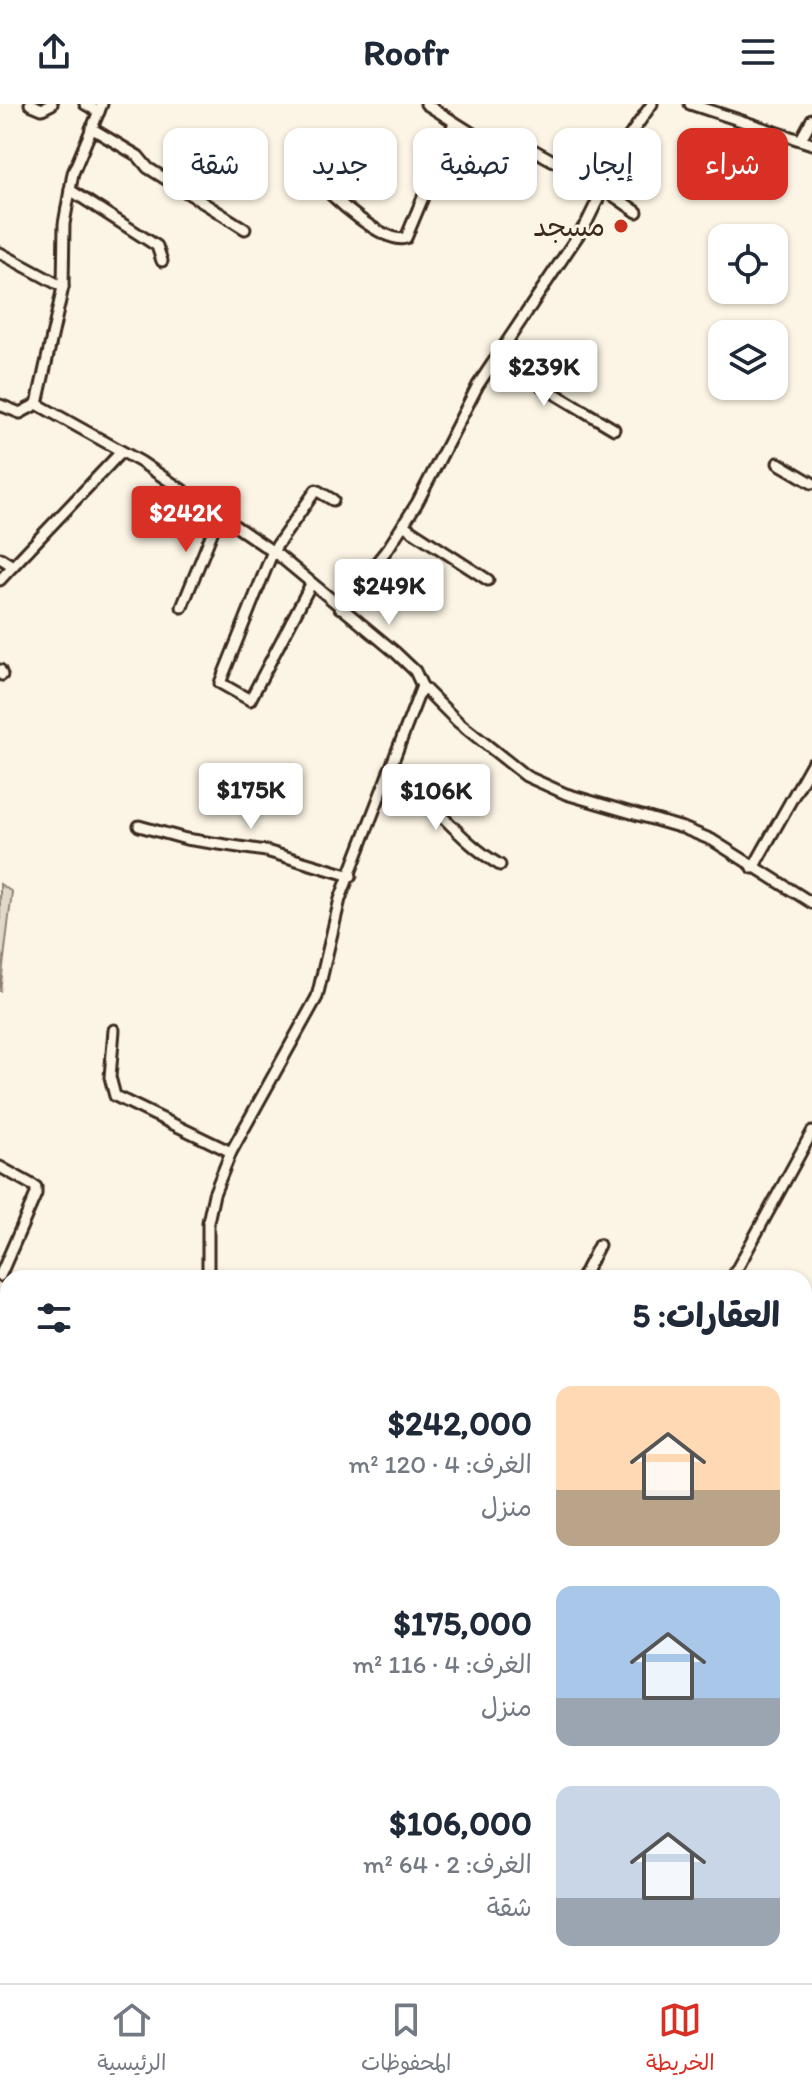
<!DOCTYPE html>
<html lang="ar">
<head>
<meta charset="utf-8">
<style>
	:root { --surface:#fff; --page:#f2f2f3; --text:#1f2937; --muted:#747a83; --line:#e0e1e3; --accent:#d93025 }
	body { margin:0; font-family:Itim,"Playpen Sans Arabic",sans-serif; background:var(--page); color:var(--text); direction:rtl; height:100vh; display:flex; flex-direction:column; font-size:30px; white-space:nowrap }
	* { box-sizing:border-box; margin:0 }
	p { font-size:26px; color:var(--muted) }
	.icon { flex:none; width:44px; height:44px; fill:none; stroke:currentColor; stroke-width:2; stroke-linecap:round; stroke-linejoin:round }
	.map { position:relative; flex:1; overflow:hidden; direction:ltr }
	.panel { position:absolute; left:0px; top:1166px; width:812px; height:714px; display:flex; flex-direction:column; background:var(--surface); border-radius:24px 24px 0 0; box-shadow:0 2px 6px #0004; direction:rtl }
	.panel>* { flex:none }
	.top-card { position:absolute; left:24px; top:24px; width:764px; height:72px; direction:rtl; display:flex; gap:16px }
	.controls { position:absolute; left:708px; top:120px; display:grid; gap:16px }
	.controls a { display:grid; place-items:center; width:80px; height:80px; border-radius:16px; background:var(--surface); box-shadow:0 2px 6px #0004; font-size:40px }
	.price { position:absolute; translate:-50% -68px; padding:0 18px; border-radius:8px; background:#fff; color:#222; font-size:26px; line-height:52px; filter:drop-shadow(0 2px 4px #0008) }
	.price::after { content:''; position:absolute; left:50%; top:48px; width:24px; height:18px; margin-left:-12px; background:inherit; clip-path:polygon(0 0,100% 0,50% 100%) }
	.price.current { background:var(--accent); color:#fff }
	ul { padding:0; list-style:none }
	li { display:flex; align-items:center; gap:24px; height:200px; padding:0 32px }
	li span { display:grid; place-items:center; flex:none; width:224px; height:160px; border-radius:16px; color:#555 }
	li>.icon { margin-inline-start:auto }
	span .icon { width:96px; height:96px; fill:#fffc; stroke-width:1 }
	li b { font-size:34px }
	h2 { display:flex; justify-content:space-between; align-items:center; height:96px; padding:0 32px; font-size:34px }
	.pill { padding:0 28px; border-radius:16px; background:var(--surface); box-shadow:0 2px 6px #0004; font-size:28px; line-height:72px }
	.pill.current { background:var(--accent); color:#fff }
	header { display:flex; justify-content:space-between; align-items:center; height:104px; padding:0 32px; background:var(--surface); font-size:36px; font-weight:700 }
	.tab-bar { display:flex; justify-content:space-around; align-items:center; height:112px; border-top:2px solid var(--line); background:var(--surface); font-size:22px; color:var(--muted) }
	.tab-bar a { display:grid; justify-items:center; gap:4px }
	.tab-bar .current { color:var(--accent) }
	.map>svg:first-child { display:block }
	.green { fill:#e0d8c8; stroke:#8e8173; stroke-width:2 }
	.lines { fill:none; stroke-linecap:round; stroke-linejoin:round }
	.minor-casing { stroke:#3b2a1e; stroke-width:15 }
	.minor { stroke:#fcf5e5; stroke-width:9 }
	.poi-dot { fill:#c8321e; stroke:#fcf5e5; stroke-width:3 }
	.labels { text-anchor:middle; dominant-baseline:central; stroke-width:6; stroke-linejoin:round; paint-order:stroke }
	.poi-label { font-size:28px; fill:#3b2a1e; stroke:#fcf5e5; text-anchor:end }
</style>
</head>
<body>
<header><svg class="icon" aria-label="menu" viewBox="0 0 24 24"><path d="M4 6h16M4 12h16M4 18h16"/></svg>Roofr<svg class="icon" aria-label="share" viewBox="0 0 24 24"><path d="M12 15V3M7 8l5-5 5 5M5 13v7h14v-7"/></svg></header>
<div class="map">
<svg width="812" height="1879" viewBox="0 0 812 1879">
	<rect width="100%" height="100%" fill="#fcf5e5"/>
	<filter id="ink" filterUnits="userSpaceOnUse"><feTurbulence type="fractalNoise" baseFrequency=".0125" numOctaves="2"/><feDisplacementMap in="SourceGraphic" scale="16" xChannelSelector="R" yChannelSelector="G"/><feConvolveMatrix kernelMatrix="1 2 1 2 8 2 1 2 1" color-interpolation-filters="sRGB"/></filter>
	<g filter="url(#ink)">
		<g class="green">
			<polygon points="0,780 12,788 0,888"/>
			<polygon points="812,1671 812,1879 718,1879 719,1872 804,1872 804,1684"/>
			<polygon points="456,1872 641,1872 637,1879 457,1879 453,1877"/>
		</g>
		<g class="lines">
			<defs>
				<g id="minor">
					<polyline points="30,0 42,5 52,0"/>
					<polyline points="85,0 99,8"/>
					<polyline points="102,0 73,69 64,120 63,183 37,300 141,358 278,451 395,548 415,567 422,582 458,618 526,672 566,690 683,724 712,736 812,799"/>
					<polyline points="426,0 486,38 516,39 530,44 604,85 637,108"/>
					<polyline points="690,0 812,40"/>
					<polyline points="91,24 138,52 148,64 245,125"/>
					<polyline points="801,35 812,15"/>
					<path d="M316,74C329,92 385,141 406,134L454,19"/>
					<polyline points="70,86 157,142 162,157"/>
					<polyline points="0,149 63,183"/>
					<polyline points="500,246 531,266 542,282 614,325"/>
					<polyline points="0,301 20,309 37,300"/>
					<polyline points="778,359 812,379"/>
					<polyline points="403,421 488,476"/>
					<polyline points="0,454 13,462 121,348"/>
					<polyline points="0,476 13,462"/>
					<polyline points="311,480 250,596 220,579 273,447 316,386 333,396"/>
					<polyline points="182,503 220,409"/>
					<polyline points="340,504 389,443 417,399 478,281 587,118 628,34 652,0"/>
					<polyline points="0,566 2,571"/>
					<path d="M389,667C431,693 458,737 500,761"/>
					<polyline points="139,722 186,735 266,747 351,772"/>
					<polyline points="753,764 812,659"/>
					<polyline points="114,926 110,973 115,992 231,1048"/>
					<polyline points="0,1063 36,1083 36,1090 0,1172"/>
					<polyline points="208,1174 208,1118 214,1090 231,1048 317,893 340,795 422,582"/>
					<polyline points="582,1174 599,1141"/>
					<polyline points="732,1174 812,1028"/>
					<polyline points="0,1198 8,1208"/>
					<polyline points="804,1242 812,1228"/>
					<polyline points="0,1664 8,1668"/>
					<polyline points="2,1858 8,1862"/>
					<polyline points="24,1872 35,1879"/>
					<polyline points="319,1879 320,1872"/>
					<polyline points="439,1879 445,1872"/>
				</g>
			</defs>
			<use href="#minor" class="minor-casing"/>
			<use href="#minor" class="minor"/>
		</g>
	</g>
	<circle class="poi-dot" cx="621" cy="122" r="8"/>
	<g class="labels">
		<g class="poi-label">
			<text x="605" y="122">مسجد</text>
		</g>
	</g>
</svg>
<div class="controls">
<a><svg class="icon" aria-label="locate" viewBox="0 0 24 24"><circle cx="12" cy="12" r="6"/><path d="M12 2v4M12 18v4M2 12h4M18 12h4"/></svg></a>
<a><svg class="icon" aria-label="layers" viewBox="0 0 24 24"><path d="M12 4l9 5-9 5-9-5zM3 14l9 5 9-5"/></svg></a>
</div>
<b class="price" style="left:544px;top:304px">$239K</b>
<b class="price current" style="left:186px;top:450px">$242K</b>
<b class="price" style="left:389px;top:523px">$249K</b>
<b class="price" style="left:251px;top:727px">$175K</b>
<b class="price" style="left:436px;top:728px">$106K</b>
<div class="top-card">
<a class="pill current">شراء</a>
<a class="pill">إيجار</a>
<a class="pill">تصفية</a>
<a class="pill">جديد</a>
<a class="pill">شقة</a>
</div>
<section class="panel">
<h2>العقارات: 5<svg class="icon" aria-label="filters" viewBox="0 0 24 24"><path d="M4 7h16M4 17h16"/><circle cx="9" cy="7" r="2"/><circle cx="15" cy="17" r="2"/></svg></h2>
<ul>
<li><span style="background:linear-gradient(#ffd9b3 65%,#b9a48a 0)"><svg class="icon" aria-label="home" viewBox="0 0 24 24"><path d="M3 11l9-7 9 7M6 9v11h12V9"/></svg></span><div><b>$242,000</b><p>الغرف: 4 · 120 m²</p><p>منزل</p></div></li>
<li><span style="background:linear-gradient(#a9c7e8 70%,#9aa5b1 0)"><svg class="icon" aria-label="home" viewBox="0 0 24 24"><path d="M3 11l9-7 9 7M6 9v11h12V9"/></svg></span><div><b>$175,000</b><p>الغرف: 4 · 116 m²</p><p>منزل</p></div></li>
<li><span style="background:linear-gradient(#c9d6e8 70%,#9aa5b1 0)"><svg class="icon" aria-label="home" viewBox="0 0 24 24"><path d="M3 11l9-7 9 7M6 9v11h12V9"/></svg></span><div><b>$106,000</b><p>الغرف: 2 · 64 m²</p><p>شقة</p></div></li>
</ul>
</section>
</div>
<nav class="tab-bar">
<a class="current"><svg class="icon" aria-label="map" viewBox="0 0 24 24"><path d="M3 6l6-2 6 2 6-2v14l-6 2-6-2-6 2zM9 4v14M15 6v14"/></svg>الخريطة</a>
<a><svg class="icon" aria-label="saved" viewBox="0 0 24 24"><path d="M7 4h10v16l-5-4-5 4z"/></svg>المحفوظات</a>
<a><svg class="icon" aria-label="home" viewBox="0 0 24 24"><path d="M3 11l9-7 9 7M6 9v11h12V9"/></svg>الرئيسية</a>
</nav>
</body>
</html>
